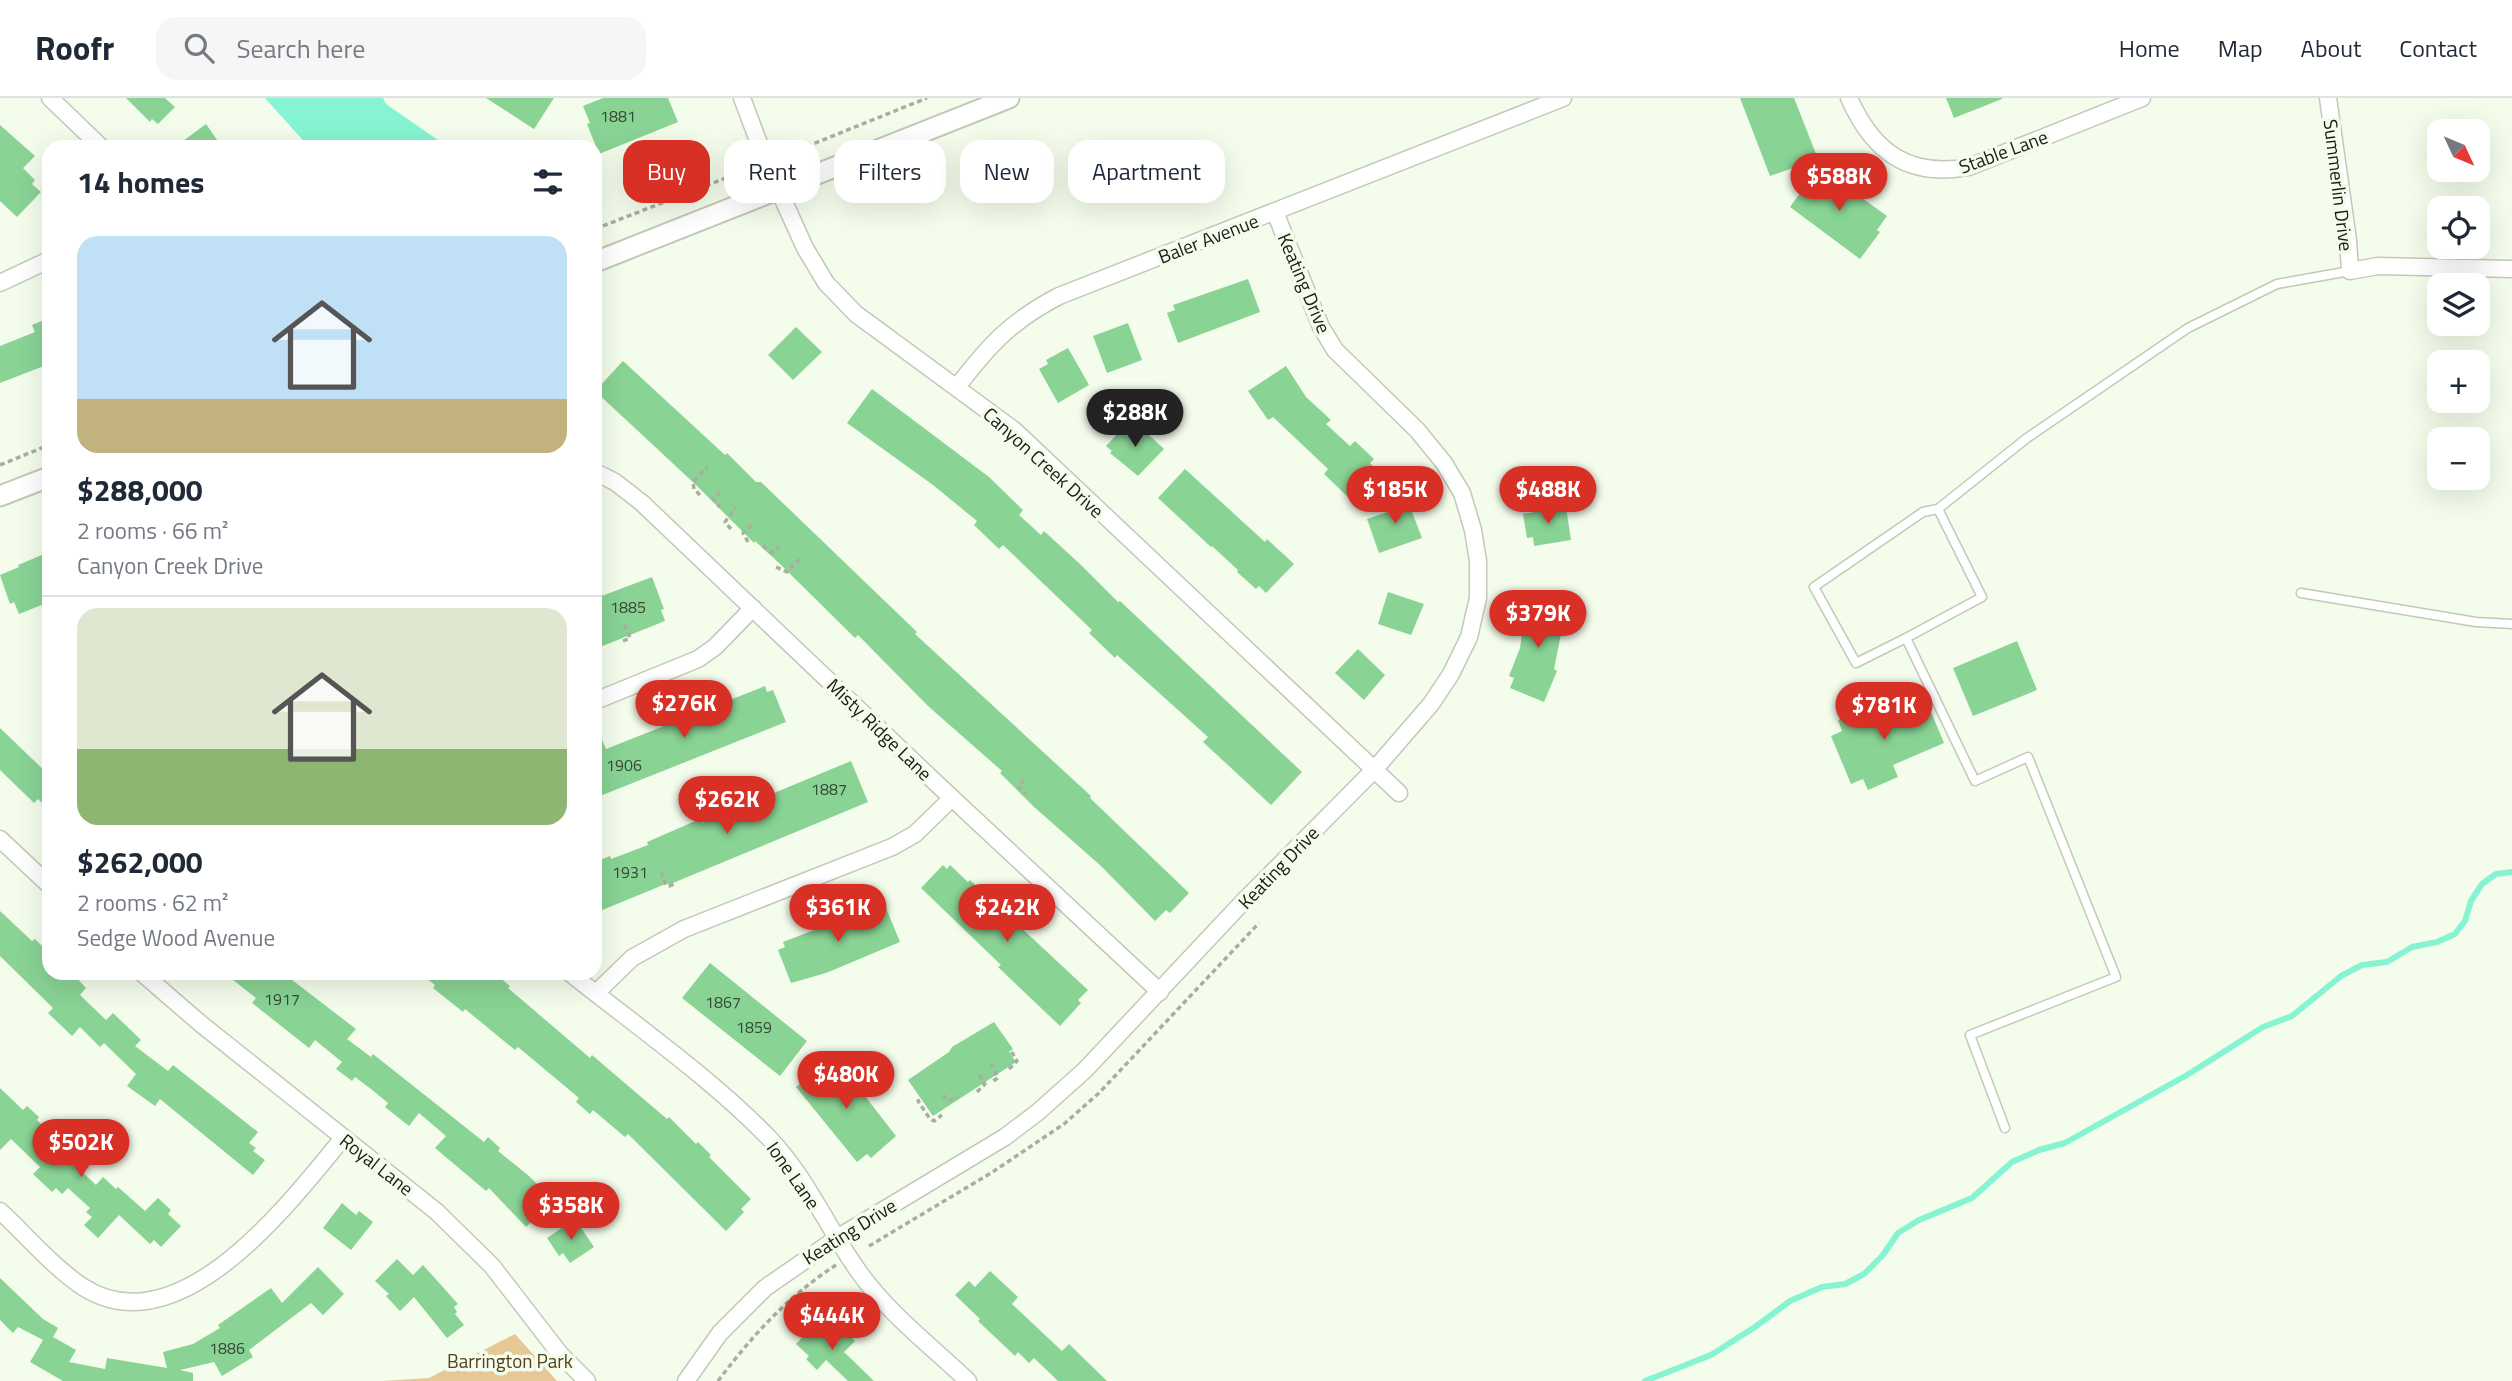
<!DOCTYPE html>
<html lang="en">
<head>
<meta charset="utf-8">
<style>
	:root { --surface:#fff; --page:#f6f6f7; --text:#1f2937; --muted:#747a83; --line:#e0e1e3; --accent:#d93025 }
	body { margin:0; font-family:"Titillium Web",sans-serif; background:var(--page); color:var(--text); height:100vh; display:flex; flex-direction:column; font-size:26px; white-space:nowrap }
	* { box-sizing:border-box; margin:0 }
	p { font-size:23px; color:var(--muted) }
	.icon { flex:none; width:38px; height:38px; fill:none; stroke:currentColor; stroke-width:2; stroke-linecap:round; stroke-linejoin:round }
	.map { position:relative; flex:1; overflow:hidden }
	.panel { position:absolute; left:42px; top:42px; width:560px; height:840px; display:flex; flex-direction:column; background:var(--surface); border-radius:21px; box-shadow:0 7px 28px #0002 }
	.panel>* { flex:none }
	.guide { position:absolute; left:623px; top:42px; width:665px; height:63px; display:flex; gap:14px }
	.needle { width:46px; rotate:134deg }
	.fabs { position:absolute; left:2427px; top:21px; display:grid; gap:14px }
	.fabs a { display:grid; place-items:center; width:63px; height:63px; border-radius:14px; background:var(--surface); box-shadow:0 7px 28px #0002; font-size:35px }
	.price { position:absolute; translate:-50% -60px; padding:0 16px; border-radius:24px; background:var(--accent); color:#fff; font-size:23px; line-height:46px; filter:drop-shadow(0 2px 4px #0008) }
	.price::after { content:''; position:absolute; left:50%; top:42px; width:21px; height:16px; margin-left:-10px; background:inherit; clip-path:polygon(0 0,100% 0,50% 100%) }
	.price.on { background:#222; color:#fff }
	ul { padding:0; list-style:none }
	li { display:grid; align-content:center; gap:14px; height:371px; padding:0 35px }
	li+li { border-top:2px solid var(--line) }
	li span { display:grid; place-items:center; height:217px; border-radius:21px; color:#555 }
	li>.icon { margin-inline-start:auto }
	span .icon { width:126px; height:126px; fill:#fffc; stroke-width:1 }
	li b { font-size:30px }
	h2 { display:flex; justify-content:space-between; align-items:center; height:84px; padding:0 35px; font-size:30px }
	.pill { padding:0 24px; border-radius:21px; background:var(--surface); box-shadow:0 7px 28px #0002; font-size:24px; line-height:63px }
	.pill.on { background:var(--accent); color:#fff }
	header { display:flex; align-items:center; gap:42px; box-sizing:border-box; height:98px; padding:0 35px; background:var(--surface); border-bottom:2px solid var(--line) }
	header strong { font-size:33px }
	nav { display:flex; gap:38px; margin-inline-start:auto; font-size:24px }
	.search { width:490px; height:63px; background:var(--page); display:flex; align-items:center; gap:18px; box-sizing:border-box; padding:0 24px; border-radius:21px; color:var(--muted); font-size:26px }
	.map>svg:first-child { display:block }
	.green { fill:#e5c896 }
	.water { fill:#86f4d2 }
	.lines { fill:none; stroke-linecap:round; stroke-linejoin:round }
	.stream { stroke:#86f4d2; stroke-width:6 }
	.building { fill:#89d395 }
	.service-casing { stroke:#c2c9b8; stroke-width:11 }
	.minor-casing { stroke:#c2c9b8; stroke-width:19 }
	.tertiary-casing { stroke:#c2c9b8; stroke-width:23 }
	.path { stroke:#a8aea1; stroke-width:3.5; stroke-dasharray:5 3.5; stroke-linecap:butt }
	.service { stroke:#fff; stroke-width:8 }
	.minor { stroke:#fff; stroke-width:16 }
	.tertiary { stroke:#fff; stroke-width:19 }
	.labels { text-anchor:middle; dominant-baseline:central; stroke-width:7; stroke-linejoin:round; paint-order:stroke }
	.number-label { font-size:16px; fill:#364a36 }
	.street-label { font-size:19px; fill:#1a1c16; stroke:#f4fceb }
	.park-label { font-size:19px; fill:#55411e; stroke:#f4fceb }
</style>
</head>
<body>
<header>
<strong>Roofr</strong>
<div class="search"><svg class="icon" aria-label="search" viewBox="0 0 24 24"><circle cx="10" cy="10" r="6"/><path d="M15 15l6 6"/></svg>Search here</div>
<nav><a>Home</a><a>Map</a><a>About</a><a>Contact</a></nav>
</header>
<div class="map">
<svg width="2512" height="1283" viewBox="0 0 2512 1283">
	<rect width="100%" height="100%" fill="#f4fceb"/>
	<polygon class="green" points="515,1236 557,1283 382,1283 429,1280"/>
	<polygon class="water" points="265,0 383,0 386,6 448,49 309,49"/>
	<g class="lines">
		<polyline class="stream" points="1645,1283 1711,1257 1755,1229 1790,1203 1822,1189 1845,1186 1864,1176 1883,1157 1898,1135 1919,1122 1972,1100 2012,1064 2039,1052 2065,1045 2187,977 2263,929 2292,918 2341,878 2362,867 2387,864 2412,849 2437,844 2455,836 2465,823 2471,803 2482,786 2496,776 2512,774"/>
	</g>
	<g class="building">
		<polygon points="126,0 165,0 175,9 158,26 152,21 150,24"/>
		<polygon points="486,0 554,0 534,31"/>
		<polygon points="603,0 668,0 678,24 599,56 587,26 590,25 583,8"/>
		<polygon points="1740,0 1794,0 1818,61 1770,78"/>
		<polygon points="1946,0 2002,0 2002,1 1954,20"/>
		<polygon points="206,26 222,49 175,49"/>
		<polygon points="0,27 35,58 23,70 35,82 32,86 41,94 17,119 0,103"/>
		<polygon points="1819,69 1887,118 1877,132 1880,134 1860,161 1790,109"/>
		<polygon points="1248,181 1260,214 1178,245 1167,215 1175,212 1173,207"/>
		<polygon points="49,220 49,266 0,285 0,248 35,234 32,227"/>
		<polygon points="1128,225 1142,262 1107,275 1093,238"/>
		<polygon points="796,229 822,254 793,282 768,257"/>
		<polygon points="1068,250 1089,287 1058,305 1039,271 1048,266 1046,262"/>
		<polygon points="623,263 725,357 727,355 756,384 761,384 917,534 915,536 1091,698 1090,700 1189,795 1170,815 1166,812 1155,823 1101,768 1033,708 1000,675 1002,673 928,608 858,537 855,540 779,465 755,443 754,445 696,387 595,293"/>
		<polygon points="1286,268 1306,299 1331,322 1326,326 1350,348 1355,343 1374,361 1370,365 1376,372 1350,401 1324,376 1328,371 1273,319 1268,322 1248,293"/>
		<polygon points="872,291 989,379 1023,412 1019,417 1041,437 1044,433 1081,467 1118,504 1120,503 1302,674 1271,707 1203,644 1208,639 1117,557 1115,560 1089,535 1092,532 1003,447 999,451 974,427 977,423 933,387 847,325"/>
		<polygon points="1137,326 1164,351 1138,378 1110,355 1112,353 1106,348 1121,332 1127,338"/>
		<polygon points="1185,371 1265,444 1267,441 1294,466 1266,495 1259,488 1256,491 1237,474 1238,472 1212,448 1211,449 1158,400"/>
		<polygon points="1405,399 1407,406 1409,406 1422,440 1379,455 1367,421 1388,414 1386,406"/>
		<polygon points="1566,409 1571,442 1534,448 1533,439 1527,440 1523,416"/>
		<polygon points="49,454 49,504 19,516 14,504 10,506 0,477 19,469 18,467"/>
		<polygon points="652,479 664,511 661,512 665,523 595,551 595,503 599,501 599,499"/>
		<polygon points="1388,494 1424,506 1411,537 1378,526"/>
		<polygon points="1527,503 1566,511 1554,571 1557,573 1544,604 1510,590 1514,580 1509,578 1520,550"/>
		<polygon points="2017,543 2037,592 1973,618 1953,570"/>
		<polygon points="1358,551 1385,577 1364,602 1335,575"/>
		<polygon points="765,588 767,594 773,592 786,624 595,700 595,624 606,651"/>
		<polygon points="1926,602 1944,645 1893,667 1898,679 1868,692 1863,681 1851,686 1831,638 1842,633 1838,622 1869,609 1875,624"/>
		<polygon points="0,630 49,677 49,712 38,701 34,705 0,672"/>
		<polygon points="851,663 868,704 668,787 668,785 595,815 595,764 610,758 611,761 648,747 647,744 700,721 702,725"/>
		<polygon points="943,767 947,771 950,767 968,784 970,782 1088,892 1078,902 1081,905 1060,928 998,869 1001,867 921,790"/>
		<polygon points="884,805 900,844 826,875 791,885 778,852 785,849 783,844"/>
		<polygon points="0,813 32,843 35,841 49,855 49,875 72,875 86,890 80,897 106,922 113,915 141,942 135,948 168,973 173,967 258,1034 249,1045 256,1050 253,1053 265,1062 253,1077 160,1001 155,1008 127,988 136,976 104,945 100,949 80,929 72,938 48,915 53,910 0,858"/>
		<polygon points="710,865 807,943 780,978 682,900"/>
		<polygon points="224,875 283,875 356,931 347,941 371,959 373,956 484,1044 488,1039 500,1050 498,1053 529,1078 539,1088 537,1091 551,1105 526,1129 489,1090 486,1093 435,1050 446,1038 419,1015 409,1028 385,1009 388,1005 371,991 355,979 352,983 336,971 342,964 315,942 309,950 252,905 256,900"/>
		<polygon points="420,875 494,875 510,888 508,890 590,960 592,957 667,1021 669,1019 696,1046 698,1044 711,1057 709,1059 751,1101 741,1111 744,1114 726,1133 628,1036 625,1039 593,1012 590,1016 576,1004 579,1000 518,949 515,952 465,911 463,914 433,890 435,887"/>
		<polygon points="994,924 1013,951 1009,954 1016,964 933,1018 908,982 949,954 952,949"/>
		<polygon points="831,961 847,975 896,1038 871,1060 867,1056 857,1064 796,989"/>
		<polygon points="0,990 23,1012 27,1008 39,1019 37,1022 50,1034 45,1039 96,1087 103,1079 116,1091 118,1089 145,1113 158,1100 171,1112 168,1116 181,1128 161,1149 154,1142 150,1146 119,1117 98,1140 84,1127 92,1119 86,1114 90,1110 68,1090 62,1096 56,1090 52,1094 33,1076 40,1069 11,1041 0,1052"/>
		<polygon points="342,1105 356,1117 359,1113 373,1124 351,1152 323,1130"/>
		<polygon points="575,1121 594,1149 570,1165 563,1155 559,1158 547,1140"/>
		<polygon points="397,1161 413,1177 423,1167 458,1206 454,1209 457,1214 455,1216 464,1227 447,1240 414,1199 400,1213 386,1198 389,1196 375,1183"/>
		<polygon points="318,1169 344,1196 323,1217 311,1205 249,1252 253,1259 222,1278 214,1264 180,1272 193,1275 193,1283 63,1283 30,1264 43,1242 18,1229 13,1235 0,1222 0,1180 43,1221 58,1230 53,1239 76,1252 69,1264 105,1271 107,1260 167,1270 163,1254 193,1246 220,1230 218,1227 271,1190 282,1205"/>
		<polygon points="990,1173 1018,1199 1012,1206 1062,1253 1069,1246 1107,1283 1058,1283 1034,1260 1029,1265 1018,1254 1015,1258 978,1223 980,1221 955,1197 969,1183 975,1189"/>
		<polygon points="818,1223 835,1238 842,1230 855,1243 844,1254 874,1283 848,1283 826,1262 817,1272 806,1261 809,1258 796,1246"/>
	</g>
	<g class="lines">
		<defs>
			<g id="service">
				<polyline points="2301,495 2476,524 2512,526"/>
				<polyline points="1906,540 1856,565 1814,489 1923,414 1938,411"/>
				<polyline points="2005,1030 1970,937 2116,879 2028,659 1975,683 1906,540 1982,499 1938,411 2027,340 2188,230 2277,186 2350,173"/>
			</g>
			<g id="minor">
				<polyline points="50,0 101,49"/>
				<polyline points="742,0 766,64 805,150 826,185 856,216 1014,332 1399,695"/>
				<path d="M1849,0C1873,54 1908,80 1969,69L2142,0"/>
				<polyline points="2328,0 2348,142 2350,173 2378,168 2512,171"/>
				<polyline points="0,185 49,162"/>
				<path d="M957,289C989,247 1011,223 1059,198L1563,0"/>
				<polyline points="595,374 615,384 642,405 936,685 1160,894"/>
				<polyline points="595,603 698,561 715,549 753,510"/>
				<polyline points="0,741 49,787"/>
				<polyline points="142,875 201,926 437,1114 492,1168 560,1256 587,1283"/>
				<path d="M570,875C636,928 711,980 770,1041C807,1080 828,1131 859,1174C888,1215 931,1248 968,1283"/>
				<polyline points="596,895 632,860 684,831 892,749 915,736 952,700"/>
				<path d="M0,1113C26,1137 54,1170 83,1189C180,1251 291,1103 343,1040"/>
				<polyline points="686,1283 720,1235 765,1190 837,1140 1005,1039 1038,1014 1085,972 1241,806 1374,672 1431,606 1451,576 1469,539 1478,500 1478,463 1473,432 1462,395 1444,365 1417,332 1335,252 1321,229 1275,114"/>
			</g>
			<g id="tertiary">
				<polyline points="595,164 1009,0"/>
				<polyline points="0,398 49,379"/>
			</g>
		</defs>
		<use href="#service" class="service-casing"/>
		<use href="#minor" class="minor-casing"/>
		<use href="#tertiary" class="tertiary-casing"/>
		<g class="path">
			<polyline points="783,58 927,0"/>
			<polyline points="595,131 749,71"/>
			<polyline points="0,367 49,347"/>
			<polyline points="720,394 713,401 720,409"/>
			<polyline points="700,397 694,391 693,384 706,370 708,371"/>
			<polyline points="731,431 725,424 736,409"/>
			<polyline points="748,444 743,435 753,426"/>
			<polyline points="763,448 772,455 779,449"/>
			<polyline points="776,469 787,474 802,459 801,458"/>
			<polyline points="623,543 630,540 624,525"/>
			<polyline points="1024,682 1018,688 1026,696"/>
			<polyline points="661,774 666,787 669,788 677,785"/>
			<polyline points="991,965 998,980 993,983"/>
			<polyline points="1009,971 1017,963 1011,953"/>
			<polyline points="977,994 985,986 978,975"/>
			<polyline points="943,997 948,1003 958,998"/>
			<polyline points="920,1002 918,1003 930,1021 934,1023 942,1017"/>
			<polyline points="869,1148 991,1075 1064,1026 1099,995 1259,825"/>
			<path d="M718,1283C752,1238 788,1198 836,1167"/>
		</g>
		<use href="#service" class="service"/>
		<use href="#minor" class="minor"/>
		<use href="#tertiary" class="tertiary"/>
	</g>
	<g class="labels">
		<g class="number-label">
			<text x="618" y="18">1881</text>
			<text x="628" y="509">1885</text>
			<text x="624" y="667">1906</text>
			<text x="829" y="691">1887</text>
			<text x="630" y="774">1931</text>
			<text x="282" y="901">1917</text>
			<text x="723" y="904">1867</text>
			<text x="754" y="929">1859</text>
			<text x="227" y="1250">1886</text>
		</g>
		<g class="street-label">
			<text transform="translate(2003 53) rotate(-20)">Stable Lane</text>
			<text transform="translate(2339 87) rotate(83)">Summerlin Drive</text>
			<text transform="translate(1208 140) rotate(-21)">Baler Avenue</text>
			<text transform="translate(1305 185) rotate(67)">Keating Drive</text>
			<text transform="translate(1044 364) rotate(42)">Canyon Creek Drive</text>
			<text transform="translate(880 631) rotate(44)">Misty Ridge Lane</text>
			<text transform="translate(1278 769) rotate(-46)">Keating Drive</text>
			<text transform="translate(377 1066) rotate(38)">Royal Lane</text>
			<text transform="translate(794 1077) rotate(55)">Ione Lane</text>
			<text transform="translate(849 1133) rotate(-32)">Keating Drive</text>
		</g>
		<g class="park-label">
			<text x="510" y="1262">Barrington Park</text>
		</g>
	</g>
</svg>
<div class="fabs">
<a><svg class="needle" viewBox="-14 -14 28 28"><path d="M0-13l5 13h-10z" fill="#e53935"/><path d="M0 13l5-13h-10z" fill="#747a83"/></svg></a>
<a><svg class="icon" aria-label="locate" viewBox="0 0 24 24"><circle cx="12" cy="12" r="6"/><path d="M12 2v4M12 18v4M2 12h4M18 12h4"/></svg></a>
<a><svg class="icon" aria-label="layers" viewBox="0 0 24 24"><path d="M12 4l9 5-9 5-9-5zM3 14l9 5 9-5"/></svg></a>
<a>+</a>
<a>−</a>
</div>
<b class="price" style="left:1839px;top:115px">$588K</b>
<b class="price on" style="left:1135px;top:351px">$288K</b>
<b class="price" style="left:1395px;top:428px">$185K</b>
<b class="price" style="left:1548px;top:428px">$488K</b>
<b class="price" style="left:1538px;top:552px">$379K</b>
<b class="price" style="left:684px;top:642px">$276K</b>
<b class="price" style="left:1884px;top:644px">$781K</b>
<b class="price" style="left:727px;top:738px">$262K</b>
<b class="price" style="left:838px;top:846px">$361K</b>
<b class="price" style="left:1007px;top:846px">$242K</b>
<b class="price" style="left:846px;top:1013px">$480K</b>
<b class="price" style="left:81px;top:1081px">$502K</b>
<b class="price" style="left:571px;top:1144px">$358K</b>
<b class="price" style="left:832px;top:1254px">$444K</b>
<div class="guide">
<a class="pill on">Buy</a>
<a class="pill">Rent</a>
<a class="pill">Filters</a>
<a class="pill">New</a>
<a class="pill">Apartment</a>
</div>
<section class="panel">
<h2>14 homes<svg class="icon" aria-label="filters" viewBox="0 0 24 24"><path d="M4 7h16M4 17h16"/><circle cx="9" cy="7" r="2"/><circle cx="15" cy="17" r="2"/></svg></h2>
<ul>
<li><span style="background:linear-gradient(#bfe0f5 75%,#c2b280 0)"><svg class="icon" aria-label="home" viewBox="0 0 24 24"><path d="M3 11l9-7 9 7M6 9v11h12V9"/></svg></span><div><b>$288,000</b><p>2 rooms · 66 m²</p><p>Canyon Creek Drive</p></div></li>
<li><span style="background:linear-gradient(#dfe7d0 65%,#8fb573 0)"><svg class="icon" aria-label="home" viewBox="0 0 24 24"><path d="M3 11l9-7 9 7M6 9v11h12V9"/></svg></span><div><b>$262,000</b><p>2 rooms · 62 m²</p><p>Sedge Wood Avenue</p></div></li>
</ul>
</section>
</div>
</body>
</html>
